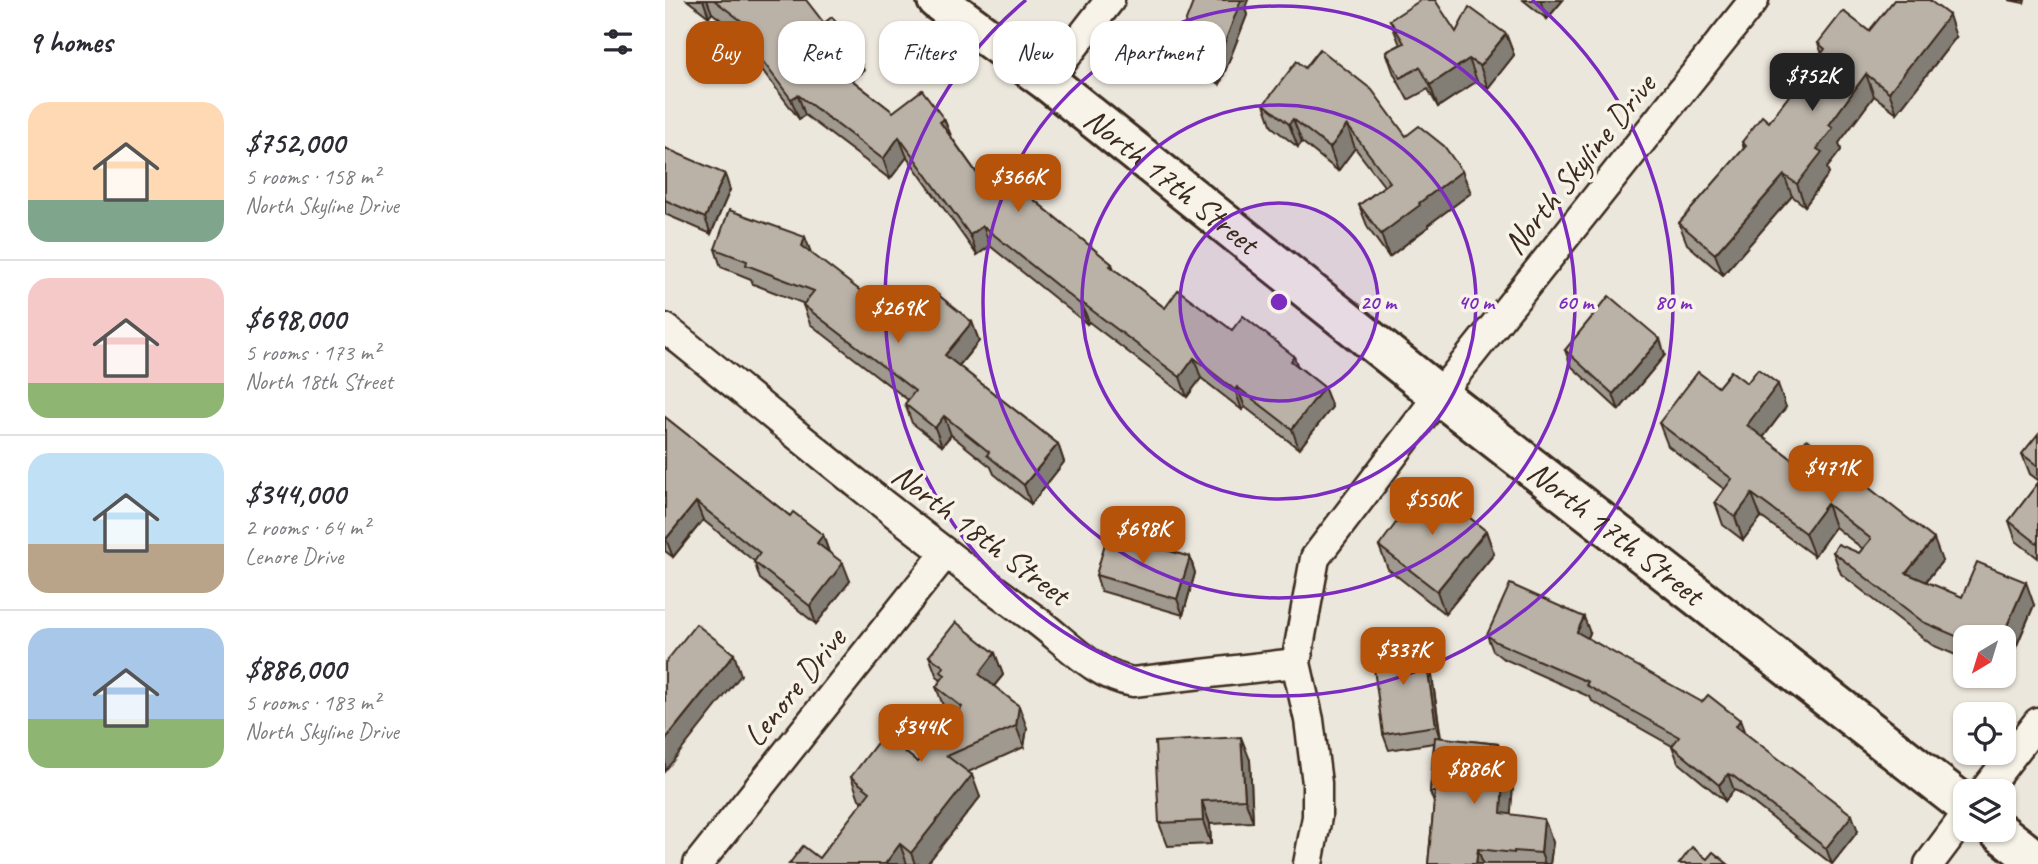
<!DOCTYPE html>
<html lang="en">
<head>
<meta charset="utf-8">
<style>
	:root { --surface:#fff; --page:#f2f2f3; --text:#2b2b33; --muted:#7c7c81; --line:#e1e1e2; --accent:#b45309 }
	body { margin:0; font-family:Caveat,sans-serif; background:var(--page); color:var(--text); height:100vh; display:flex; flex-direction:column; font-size:26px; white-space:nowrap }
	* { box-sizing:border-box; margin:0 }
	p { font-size:23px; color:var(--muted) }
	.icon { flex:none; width:38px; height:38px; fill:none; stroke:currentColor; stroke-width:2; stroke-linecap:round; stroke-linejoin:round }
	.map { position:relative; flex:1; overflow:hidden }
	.sheet { display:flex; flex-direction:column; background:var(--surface); width:665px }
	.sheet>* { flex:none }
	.hud { position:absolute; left:21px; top:21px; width:665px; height:63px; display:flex; gap:14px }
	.needle { width:46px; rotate:218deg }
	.fabs { position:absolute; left:1288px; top:625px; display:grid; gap:14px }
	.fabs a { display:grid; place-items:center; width:63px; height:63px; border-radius:14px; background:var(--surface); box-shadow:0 2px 5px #0004; font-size:35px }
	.price { position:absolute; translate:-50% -60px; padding:0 16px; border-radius:14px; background:var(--accent); color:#fff; font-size:23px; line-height:46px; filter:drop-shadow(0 2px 4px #0008) }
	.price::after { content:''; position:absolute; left:50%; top:42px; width:21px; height:16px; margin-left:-10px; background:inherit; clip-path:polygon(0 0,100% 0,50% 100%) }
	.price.selected { background:#222; color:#fff }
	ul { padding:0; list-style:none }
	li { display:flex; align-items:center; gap:21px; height:175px; padding:0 28px }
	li+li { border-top:2px solid var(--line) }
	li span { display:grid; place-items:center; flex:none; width:196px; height:140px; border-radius:21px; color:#555 }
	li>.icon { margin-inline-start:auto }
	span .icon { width:84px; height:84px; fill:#fffc; stroke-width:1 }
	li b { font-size:30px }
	h2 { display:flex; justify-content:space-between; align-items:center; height:84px; padding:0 28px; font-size:30px }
	.pill { padding:0 24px; border-radius:21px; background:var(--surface); box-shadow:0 2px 5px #0004; font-size:24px; line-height:63px }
	.pill.selected { background:var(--accent); color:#fff }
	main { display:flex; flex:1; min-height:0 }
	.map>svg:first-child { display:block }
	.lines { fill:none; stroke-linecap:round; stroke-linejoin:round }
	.street-casing { stroke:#3b2a1e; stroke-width:33 }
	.secondary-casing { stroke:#3b2a1e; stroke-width:44 }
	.street { stroke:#f7f3e8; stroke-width:28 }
	.secondary { stroke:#f7f3e8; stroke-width:38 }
	.wall { fill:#a09990; stroke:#3b2a1e; stroke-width:2 }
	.shaded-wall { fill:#827d75; stroke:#3b2a1e; stroke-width:2 }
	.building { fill:#bab2a7; stroke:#3b2a1e; stroke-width:2 }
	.ring { fill:none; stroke:#7b2cbf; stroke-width:3.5 }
	.labels { text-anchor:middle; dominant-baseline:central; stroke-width:7; stroke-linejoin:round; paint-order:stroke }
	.street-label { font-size:33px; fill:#3b2a1e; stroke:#f7f3e8 }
	.centre { fill:#7b2cbf; stroke:#f7f3e8; stroke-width:3.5 }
	.ring-label { font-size:21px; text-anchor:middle; font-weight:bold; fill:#7b2cbf; stroke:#f7f3e8; stroke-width:7; stroke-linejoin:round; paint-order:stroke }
</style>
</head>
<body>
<main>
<section class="sheet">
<h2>9 homes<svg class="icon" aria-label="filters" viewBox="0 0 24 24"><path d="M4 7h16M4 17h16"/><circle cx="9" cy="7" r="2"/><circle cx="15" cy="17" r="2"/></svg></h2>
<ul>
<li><span style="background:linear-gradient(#ffd9b3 70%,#7fa58c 0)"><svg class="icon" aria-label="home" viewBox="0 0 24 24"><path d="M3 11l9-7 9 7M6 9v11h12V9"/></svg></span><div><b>$752,000</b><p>5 rooms · 158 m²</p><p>North Skyline Drive</p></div></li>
<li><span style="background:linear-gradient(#f6c9c9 75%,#8fb573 0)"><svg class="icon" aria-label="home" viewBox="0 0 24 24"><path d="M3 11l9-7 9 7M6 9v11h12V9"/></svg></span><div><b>$698,000</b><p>5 rooms · 173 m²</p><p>North 18th Street</p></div></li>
<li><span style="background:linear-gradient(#bfe0f5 65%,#b9a48a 0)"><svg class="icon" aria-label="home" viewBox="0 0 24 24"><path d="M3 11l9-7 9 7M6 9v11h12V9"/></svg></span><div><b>$344,000</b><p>2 rooms · 64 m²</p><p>Lenore Drive</p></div></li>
<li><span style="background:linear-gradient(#a9c7e8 65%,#8fb573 0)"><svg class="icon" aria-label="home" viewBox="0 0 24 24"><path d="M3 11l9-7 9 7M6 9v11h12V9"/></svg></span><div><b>$886,000</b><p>5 rooms · 183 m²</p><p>North Skyline Drive</p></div></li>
</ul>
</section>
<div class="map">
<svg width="1373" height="864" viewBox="0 0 1373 864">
	<rect width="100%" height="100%" fill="#ece7dc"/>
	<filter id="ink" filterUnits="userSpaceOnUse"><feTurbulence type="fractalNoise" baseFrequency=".0143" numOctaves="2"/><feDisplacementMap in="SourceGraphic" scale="14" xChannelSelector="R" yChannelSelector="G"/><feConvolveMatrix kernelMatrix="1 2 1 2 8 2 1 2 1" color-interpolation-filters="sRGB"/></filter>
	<g filter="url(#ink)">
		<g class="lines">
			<defs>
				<g id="street">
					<polyline points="382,81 445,0"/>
					<path d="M0,328C123,427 243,528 371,620C401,642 430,676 468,682L631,663"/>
					<polyline points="1319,791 1373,722"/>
					<polyline points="33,864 280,554"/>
					<polyline points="643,864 652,817 652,783 644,720 631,663 650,558 774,395 1089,0"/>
					<polyline points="1264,864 1300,816"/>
				</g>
				<g id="secondary">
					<path id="s1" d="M272,0L382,81L774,395L1300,805"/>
					<polyline points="1332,830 1373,862"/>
				</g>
			</defs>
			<use href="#street" class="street-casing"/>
			<use href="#secondary" class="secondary-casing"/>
			<use href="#street" class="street"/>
			<use href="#secondary" class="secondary"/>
		</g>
		<g class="wall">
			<polygon points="22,0 126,0 159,23 199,71 187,80 228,112 279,119 287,138 321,186 363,195 447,264 449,269 500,308 567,330 633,366 659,387 667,407 634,449 580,407 577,410 536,378 522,397 424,322 422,324 325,246 312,255 242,157 225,179 140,115 134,119 86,55 79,38 47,13 44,17"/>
			<polygon points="858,0 898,0 882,19"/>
			<polygon points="1344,0 1360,0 1359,3"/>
			<polygon points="580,8 582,15 555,84 515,68 509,52"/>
			<polygon points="725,20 791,32 841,34 849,55 823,88 812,81 773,107 763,89 743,100 729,74 721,52 735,45"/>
			<polygon points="1204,31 1291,37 1232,113 1209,96 1174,143 1176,150 1162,168 1164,173 1140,206 1127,196 1058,275 1022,244 1014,223 1079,149 1077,142 1104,122 1157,54 1153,43"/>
			<polygon points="640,68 741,136 806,193 763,225 763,227 724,257 703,228 694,205 719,186 690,148 673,171 637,142 633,147 607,127 599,104"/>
			<polygon points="0,148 65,190 46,234 0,214"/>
			<polygon points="140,237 146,254 240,325 307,322 314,341 294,366 393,444 399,462 366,504 329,474 326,467 286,435 277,446 247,423 240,404 243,400 145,324 138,305 140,304 88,284 86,279 56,267 50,249"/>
			<polygon points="900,350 1000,355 954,410 906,366"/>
			<polygon points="1082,383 1121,407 1098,438 1127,459 1277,561 1261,582 1297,597 1369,605 1339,675 1339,637 1300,637 1300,659 1267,645 1176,574 1168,552 1194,553 1198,549 1170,527 1149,556 1096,517 1078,540 1058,525 1050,502 1059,489 1003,446 994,423 1053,387"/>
			<polygon points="0,417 125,516 158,535 164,552 185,581 151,624 95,579 89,561 38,520 8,557 0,551"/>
			<polygon points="1373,434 1373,480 1365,474 1357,454"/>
			<polygon points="1373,483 1373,558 1351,541 1344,521"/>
			<polygon points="821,531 829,554 780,614 723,569 714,546"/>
			<polygon points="525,557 530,573 518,615 436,591 431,575"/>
			<polygon points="925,633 923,638 1080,733 1193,831 1167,864 1074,792 1069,790 1060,801 1013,762 1007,746 927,701 925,697 837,658 828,651 822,635"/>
			<polygon points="330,653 338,675 329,686 362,728 359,747 303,772 315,797 262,864 124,864 154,858 198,802 194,799 186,777 253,762 289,716 279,708 271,687 276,680 272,677 264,656"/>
			<polygon points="764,655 776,738 833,744 848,786 845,814 888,842 885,864 763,864 769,803 765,792 769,743 724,750 718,734"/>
			<polygon points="585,760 588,822 545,824 546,844 503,846 494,823"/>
		</g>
		<g class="shaded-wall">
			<polygon points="38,0 42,0 47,13 44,17"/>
			<polygon points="573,0 583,0 580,8 582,15 555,84 550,68"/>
			<polygon points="875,0 898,0 882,19"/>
			<polygon points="1284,15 1291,37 1232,113 1224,92"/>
			<polygon points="841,34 849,55 823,88 815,66"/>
			<polygon points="192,51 199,71 177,87 170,67"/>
			<polygon points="804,59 812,81 773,107 765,85"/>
			<polygon points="1201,74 1209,96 1174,143 1176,150 1162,168 1164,173 1140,206 1132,184 1164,125"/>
			<polygon points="133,95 140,115 134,119 126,99"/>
			<polygon points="279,119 287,139 275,122"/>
			<polygon points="628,119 637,142 633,147 624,124"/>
			<polygon points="682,125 690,148 673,171 665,148"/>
			<polygon points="234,137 242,157 225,179 218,159"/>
			<polygon points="797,171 806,193 763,225 763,227 724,257 716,234 754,203"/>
			<polygon points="60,174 65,190 46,234 40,218"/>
			<polygon points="1119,175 1127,196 1058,275 1050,254"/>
			<polygon points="318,226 325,246 312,255 305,235"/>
			<polygon points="140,237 147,255 137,246"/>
			<polygon points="416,302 424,322 422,324 415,304"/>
			<polygon points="307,322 314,341 287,374 280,355"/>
			<polygon points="995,339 1000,355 954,410 948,394"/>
			<polygon points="629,356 636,376 626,361"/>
			<polygon points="529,358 536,378 522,397 515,377"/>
			<polygon points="1113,384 1121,407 1090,448 1082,425"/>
			<polygon points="572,387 580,407 577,410 570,390"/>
			<polygon points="659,387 667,407 634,449 627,429"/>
			<polygon points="279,416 286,435 277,446 270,428"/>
			<polygon points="393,444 399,462 366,504 359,485"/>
			<polygon points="1087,494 1096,517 1078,540 1070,517"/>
			<polygon points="31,502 38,520 8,557 1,539"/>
			<polygon points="1162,504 1170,527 1149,556 1140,533"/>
			<polygon points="821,531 829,554 780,614 772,591"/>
			<polygon points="158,535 164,553 152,543"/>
			<polygon points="1269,539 1277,561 1249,596 1241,573"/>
			<polygon points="525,557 530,573 518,615 512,599"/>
			<polygon points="178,563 185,581 151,624 145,606"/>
			<polygon points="1361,582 1369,605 1339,675 1339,637 1337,637"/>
			<polygon points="919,617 925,633 918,648 912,632"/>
			<polygon points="758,639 764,655 776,742 771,726"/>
			<polygon points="330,653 338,675 321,696 314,674"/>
			<polygon points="69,654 76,675 0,771 0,740"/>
			<polygon points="354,706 362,728 359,747 351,726"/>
			<polygon points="1075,720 1081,736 1071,726"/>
			<polygon points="576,737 585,760 588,822 580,799"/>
			<polygon points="833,744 848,786 844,835 836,813 830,763"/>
			<polygon points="1063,774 1069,790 1060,801 1054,785"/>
			<polygon points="307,775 315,797 262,864 250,864 246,853"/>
			<polygon points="537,801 545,824 546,844 538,821"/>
			<polygon points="1187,815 1193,831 1167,864 1161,848"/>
			<polygon points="879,819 888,842 885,864 880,864 876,853"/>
			<polygon points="235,844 242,864 220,864"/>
			<polygon points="813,849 818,864 811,864"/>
		</g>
		<g class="building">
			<polygon points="49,0 141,0 159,23 167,17 192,51 170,67 228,112 257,90 279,119 275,122 321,186 344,169 363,195 447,264 445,266 500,308 513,290 567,330 578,316 629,356 626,361 659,387 627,429 572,387 570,390 529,358 515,377 416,302 415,304 318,226 305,235 234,137 218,159 133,95 126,99 78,35 87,29"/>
			<polygon points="529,0 576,0 550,68 509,52"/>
			<polygon points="756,0 770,0 791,32 804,7 841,34 815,66 804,59 765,85 755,67 735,78 721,52 739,43 725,20"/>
			<polygon points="1229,0 1264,0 1284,15 1224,92 1201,74 1164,125 1168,128 1152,149 1157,152 1132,184 1119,175 1050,254 1014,223 1081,146 1077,142 1097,116 1104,122 1160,49 1153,43 1178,11 1204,31"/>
			<polygon points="655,49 707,90 741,136 754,126 779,146 797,171 754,203 755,205 716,234 694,205 725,182 682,125 665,148 628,119 624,124 599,104 632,61 640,68"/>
			<polygon points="0,148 60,174 40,218 0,200"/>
			<polygon points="64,210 140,237 137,246 240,325 267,290 307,322 280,355 393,444 359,485 322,455 324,452 279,416 270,428 240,404 250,391 138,305 149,291 81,265 82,261 50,249"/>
			<polygon points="944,296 995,339 948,394 900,350"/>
			<polygon points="1093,369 1113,384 1082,425 1127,459 1142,439 1269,539 1241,573 1297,597 1312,562 1361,582 1337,637 1300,637 1300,640 1258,622 1168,552 1173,544 1194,553 1206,539 1162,504 1140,533 1087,494 1070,517 1050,502 1067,479 994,423 1033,372 1053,387 1066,371 1082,383"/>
			<polygon points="0,417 125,516 128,512 158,535 152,543 178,563 145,606 89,562 95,553 31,502 1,539 0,538"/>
			<polygon points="1373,434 1373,466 1357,454"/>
			<polygon points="761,482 821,531 772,591 714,546"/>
			<polygon points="1373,483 1373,544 1344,521"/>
			<polygon points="443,533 525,557 512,599 431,575"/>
			<polygon points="845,584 919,617 912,632 1037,702 1043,695 1075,720 1071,726 1187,815 1161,848 1068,776 1063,774 1054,785 1007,746 1014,737 921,685 923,682 831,642 822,635"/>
			<polygon points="291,622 330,653 314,674 354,706 351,726 282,756 307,775 246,853 235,844 220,864 124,864 138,846 154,858 205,792 186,777 218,735 253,762 297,707 271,687 280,675 276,672 279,667 264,656"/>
			<polygon points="31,624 69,654 0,740 0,663"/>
			<polygon points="758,639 771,726 718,734 706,647"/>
			<polygon points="576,737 580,799 537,801 538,821 494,823 490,742"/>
			<polygon points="770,737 833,744 830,763 839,764 836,813 879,819 876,853 849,851 849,853 813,849 811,864 763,864 770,792 765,792"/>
			<polygon points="1027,847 1042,859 1048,852 1063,864 1014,864"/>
		</g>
	</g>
	<circle cx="614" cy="302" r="99" fill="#7b2cbf" fill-opacity=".12"/>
	<g class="ring">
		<circle cx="614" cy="302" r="99"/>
		<circle cx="614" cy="302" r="197"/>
		<circle cx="614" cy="302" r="296"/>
		<path d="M867 0A394 394 0 1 1 361 0"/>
	</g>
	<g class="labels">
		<g class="street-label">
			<text transform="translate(914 164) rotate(-51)">North Skyline Drive</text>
			<text stroke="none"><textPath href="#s1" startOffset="296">North 17th Street</textPath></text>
			<text stroke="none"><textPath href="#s1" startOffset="863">North 17th Street</textPath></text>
			<text transform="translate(316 534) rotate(37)">North 18th Street</text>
			<text transform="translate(129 687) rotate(-51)">Lenore Drive</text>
		</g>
	</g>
	<circle cx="614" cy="302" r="10" class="centre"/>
	<g class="ring-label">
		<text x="713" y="309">20 m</text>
		<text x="811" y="309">40 m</text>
		<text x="910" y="309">60 m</text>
		<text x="1008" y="309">80 m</text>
	</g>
</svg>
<div class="fabs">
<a><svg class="needle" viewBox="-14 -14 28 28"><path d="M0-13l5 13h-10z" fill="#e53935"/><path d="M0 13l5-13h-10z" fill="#7c7c81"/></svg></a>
<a><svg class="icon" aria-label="locate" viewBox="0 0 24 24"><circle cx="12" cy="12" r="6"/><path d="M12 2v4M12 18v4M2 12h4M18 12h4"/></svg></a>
<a><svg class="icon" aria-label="layers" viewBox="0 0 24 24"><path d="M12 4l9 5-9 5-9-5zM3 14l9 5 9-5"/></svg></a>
</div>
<b class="price selected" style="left:1147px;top:113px">$752K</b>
<b class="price" style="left:353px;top:214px">$366K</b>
<b class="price" style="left:233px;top:345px">$269K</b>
<b class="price" style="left:1166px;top:505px">$471K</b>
<b class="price" style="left:767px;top:537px">$550K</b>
<b class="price" style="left:478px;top:566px">$698K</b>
<b class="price" style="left:738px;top:687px">$337K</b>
<b class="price" style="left:256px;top:764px">$344K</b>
<b class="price" style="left:809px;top:806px">$886K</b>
<div class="hud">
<a class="pill selected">Buy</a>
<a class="pill">Rent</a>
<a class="pill">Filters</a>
<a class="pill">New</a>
<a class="pill">Apartment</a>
</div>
</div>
</main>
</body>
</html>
